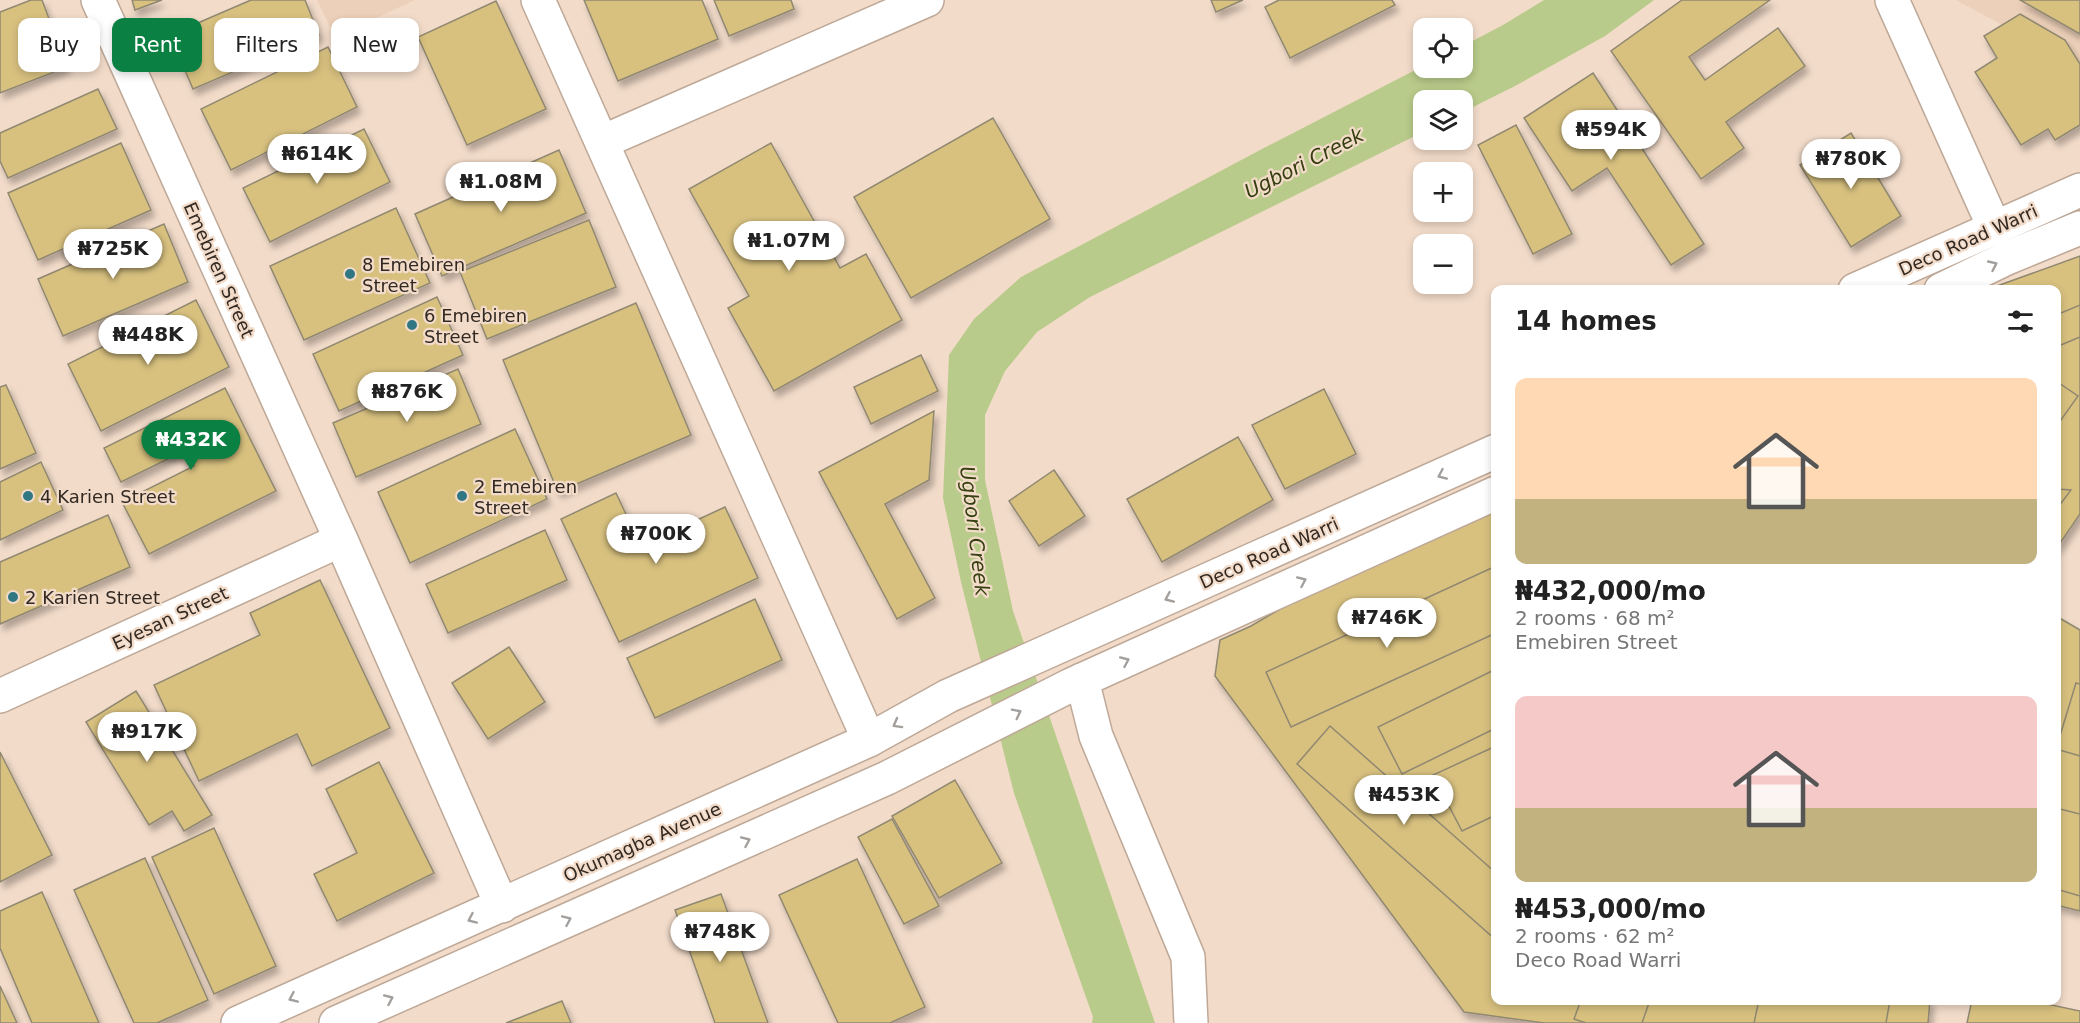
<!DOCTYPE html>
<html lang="en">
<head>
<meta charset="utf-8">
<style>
	:root { --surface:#fff; --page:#f2f2f2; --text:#222; --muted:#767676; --accent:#0b8043 }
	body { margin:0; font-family:"DejaVu Sans",sans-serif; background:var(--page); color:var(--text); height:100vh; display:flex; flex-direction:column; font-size:22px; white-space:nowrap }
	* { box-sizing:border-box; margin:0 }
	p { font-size:20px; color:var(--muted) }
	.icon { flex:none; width:33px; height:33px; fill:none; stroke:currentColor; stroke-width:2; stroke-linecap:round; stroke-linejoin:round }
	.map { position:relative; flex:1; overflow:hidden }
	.side { position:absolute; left:1491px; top:285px; width:570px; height:720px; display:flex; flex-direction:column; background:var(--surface); border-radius:12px; box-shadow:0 3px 9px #0003 }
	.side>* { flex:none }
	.hud { position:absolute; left:18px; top:18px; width:570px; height:54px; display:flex; gap:12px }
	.controls { position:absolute; left:1413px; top:18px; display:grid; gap:12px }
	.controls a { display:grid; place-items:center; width:60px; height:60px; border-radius:12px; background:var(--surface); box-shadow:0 3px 9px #0003; font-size:30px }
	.price { position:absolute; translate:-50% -51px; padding:0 14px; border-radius:21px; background:#fff; color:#222; font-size:20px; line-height:39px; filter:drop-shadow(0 2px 3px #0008) }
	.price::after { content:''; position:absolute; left:50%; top:36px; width:18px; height:14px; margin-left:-9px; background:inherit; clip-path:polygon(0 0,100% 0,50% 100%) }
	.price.active { background:var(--accent); color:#fff }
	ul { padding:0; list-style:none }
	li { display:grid; align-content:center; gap:12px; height:318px; padding:0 24px }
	li span { display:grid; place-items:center; height:186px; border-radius:12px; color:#555 }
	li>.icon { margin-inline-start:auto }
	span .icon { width:108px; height:108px; fill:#fffc; stroke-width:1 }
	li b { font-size:26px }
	h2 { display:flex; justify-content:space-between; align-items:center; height:72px; padding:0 24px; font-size:26px }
	.chip { padding:0 21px; border-radius:12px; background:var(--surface); box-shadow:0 3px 9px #0003; font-size:21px; line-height:54px }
	.chip.active { background:var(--accent); color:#fff }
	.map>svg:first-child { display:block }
	.built { fill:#edd0b9 }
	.water { fill:#b9cb8a }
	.building { fill:#d8c17f; stroke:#908871; stroke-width:1.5; filter:url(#shadow) }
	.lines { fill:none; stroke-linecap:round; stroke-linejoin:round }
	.minor-casing { stroke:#bea897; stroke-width:36 }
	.major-casing { stroke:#bea897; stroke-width:36 }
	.minor { stroke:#fff; stroke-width:33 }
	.major { stroke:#fff; stroke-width:33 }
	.oneway { stroke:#a39f9c }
	.poi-dot { fill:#317783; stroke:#f2dbc9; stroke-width:2 }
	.labels { text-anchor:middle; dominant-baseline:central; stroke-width:4.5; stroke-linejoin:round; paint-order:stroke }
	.street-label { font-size:18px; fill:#322922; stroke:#f2dbc9 }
	.poi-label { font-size:18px; fill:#322922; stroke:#f2dbc9; text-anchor:start }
	.water-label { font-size:20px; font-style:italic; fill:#353f0f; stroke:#f2dbc9 }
</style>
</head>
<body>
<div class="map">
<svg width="2080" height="1023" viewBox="0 0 2080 1023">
	<defs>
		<filter id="shadow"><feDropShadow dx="3.5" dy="6" stdDeviation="3" flood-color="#0004"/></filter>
	</defs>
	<rect width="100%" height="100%" fill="#f2dbc9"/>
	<g class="built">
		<polygon points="317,0 415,0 335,37"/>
		<polygon points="1956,0 2080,0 2080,67"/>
	</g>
	<polygon class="water" points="1544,0 1654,0 1605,36 1515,86 1463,112 1462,100 1424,100 1423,132 1090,297 1037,332 1005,371 985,415 985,480 1013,611 1155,1023 1092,1023 1093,1017 1014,793 961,582 943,498 949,355 974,319 1021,277 1262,149 1423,66 1424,68 1462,68 1463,46 1503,25"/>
	<g class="building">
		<polygon points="31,0 42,0 67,67 0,93 0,12"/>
		<polygon points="132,0 162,0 135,10"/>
		<polygon points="251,0 305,0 319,35 193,89 170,35"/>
		<polygon points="584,0 702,0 718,39 618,81"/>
		<polygon points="714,0 791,0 794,9 729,36"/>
		<polygon points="1211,0 1243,0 1216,12"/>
		<polygon points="1279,0 1392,0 1395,5 1290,58 1265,7"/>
		<polygon points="1682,0 1770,0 1689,57 1705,80 1778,28 1805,66 1726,122 1744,148 1701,179 1611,51"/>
		<polygon points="2020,0 2080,0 2080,34"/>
		<polygon points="496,1 546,109 467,145 418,37"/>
		<polygon points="2020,14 2065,40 2080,64 2080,125 2055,140 2048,129 2021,145 1975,72 1997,58 1984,36"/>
		<polygon points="328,47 357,107 231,170 201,109"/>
		<polygon points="1593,73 1704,244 1671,265 1607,168 1572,191 1524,118"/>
		<polygon points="98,89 117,129 8,178 0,161 0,133"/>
		<polygon points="993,118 1050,219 911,298 854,197"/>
		<polygon points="1516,125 1572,234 1533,254 1478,145"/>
		<polygon points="364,129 390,182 270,242 243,188"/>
		<polygon points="1851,133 1901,216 1851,247 1800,165"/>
		<polygon points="121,143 151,210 38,260 8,193"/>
		<polygon points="771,143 840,268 866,254 902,320 774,391 728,308 749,296 689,189"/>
		<polygon points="559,150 586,213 442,276 415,214"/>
		<polygon points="396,208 430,283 304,340 270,266"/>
		<polygon points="589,220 616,287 487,339 460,272"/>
		<polygon points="164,224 188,282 63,336 38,279"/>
		<polygon points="2080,256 2080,514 2056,549 2056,290 1986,290"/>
		<polygon points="437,297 463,355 339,411 313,354"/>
		<polygon points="196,300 229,367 101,431 68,364"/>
		<polygon points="636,303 691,435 558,492 503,360"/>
		<polygon points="2080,305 2080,337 2056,347 2056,315"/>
		<polygon points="921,355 938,391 871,424 854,387"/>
		<polygon points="458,369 481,424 356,477 333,423"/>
		<polygon points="2056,381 2078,396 2056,427"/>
		<polygon points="6,385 36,453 0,469 0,387"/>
		<polygon points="225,388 276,491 149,554 122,502 194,466 186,450 121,482 104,448"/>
		<polygon points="1324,389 1356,454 1285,489 1252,425"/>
		<polygon points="934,411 929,480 885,504 935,598 897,619 819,472"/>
		<polygon points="515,429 547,499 410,563 378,492"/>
		<polygon points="1238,437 1273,500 1162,562 1127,499"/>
		<polygon points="41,462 63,510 0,540 0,482"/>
		<polygon points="1054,470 1085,516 1039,546 1009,501"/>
		<polygon points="2056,489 2071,490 2056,510"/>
		<polygon points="616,493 641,546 725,507 758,578 619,642 561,519"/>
		<polygon points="1496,505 1496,1000 1930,1000 1928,1023 1544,1023 1464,1012 1215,676 1220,640 1251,626 1306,594"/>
		<polygon points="108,515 130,567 0,624 0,562"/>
		<polygon points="545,530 567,580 448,633 426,584"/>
		<polygon points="1496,566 1496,633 1291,727 1266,672"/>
		<polygon points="320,580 390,728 312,766 297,734 199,781 154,685 260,635 250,613"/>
		<polygon points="755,599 782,660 655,718 627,658"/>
		<polygon points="2056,616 2080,630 2080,911 2056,905"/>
		<polygon points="509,647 545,702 488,739 452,683"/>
		<polygon points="1496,669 1496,728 1402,774 1378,727"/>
		<polygon points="2076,683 2080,684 2080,756 2056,749"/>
		<polygon points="136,691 212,815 184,831 172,811 149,825 86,722"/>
		<polygon points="1330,726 1496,873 1496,940 1297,764"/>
		<polygon points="1496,746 1496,815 1462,831 1433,775"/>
		<polygon points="0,752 52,855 0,882"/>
		<polygon points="379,762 434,873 337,921 314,874 357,853 326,789"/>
		<polygon points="955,780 1002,863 939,898 892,816"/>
		<polygon points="2056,808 2080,814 2080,896 2056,889"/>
		<polygon points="892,819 939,906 904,924 858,837"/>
		<polygon points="214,828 276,966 214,994 152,857"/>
		<polygon points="145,858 208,1000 157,1023 134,1023 74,890"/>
		<polygon points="857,859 925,1007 890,1023 838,1023 779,895"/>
		<polygon points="42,892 99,1023 32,1023 0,948 0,911"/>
		<polygon points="721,894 768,1023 715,1023 675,910"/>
		<polygon points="0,986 17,1023 0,1023"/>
		<polygon points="1581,1000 1650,1000 1642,1023 1586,1023 1574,1019"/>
		<polygon points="1759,1000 1890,1000 1886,1023 1754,1023"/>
		<polygon points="1972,1000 2028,1000 2080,1011 2080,1023 1967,1023"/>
		<polygon points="562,1001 571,1023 506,1023"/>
	</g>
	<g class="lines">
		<defs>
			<g id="minor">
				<polyline points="98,0 341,540 502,906"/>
				<polyline points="538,0 869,740"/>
				<polyline points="1892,0 1995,229"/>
				<polyline points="602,142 927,0"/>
				<polyline points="1082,680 1096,736 1188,957 1191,1023"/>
				<polyline points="0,696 341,540"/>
			</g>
			<g id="major">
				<polyline points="1855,290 2080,190"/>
				<polyline points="1941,290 2007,258 2080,228"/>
				<polyline points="238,1023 869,740 948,696 1496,451"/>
				<polyline points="336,1023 887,778 1071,685 1496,493"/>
			</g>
		</defs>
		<use href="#minor" class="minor-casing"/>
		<use href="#major" class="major-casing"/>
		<use href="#minor" class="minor"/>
		<use href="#major" class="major"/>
	</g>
	<defs><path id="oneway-chevron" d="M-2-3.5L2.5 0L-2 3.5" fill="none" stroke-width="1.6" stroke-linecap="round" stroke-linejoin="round" transform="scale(1.5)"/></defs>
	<g class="oneway">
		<use href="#oneway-chevron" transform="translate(1993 265) rotate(-25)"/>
		<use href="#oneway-chevron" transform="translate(1442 475) rotate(156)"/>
		<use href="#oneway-chevron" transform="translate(1302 581) rotate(-24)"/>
		<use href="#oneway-chevron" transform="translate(1169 598) rotate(156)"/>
		<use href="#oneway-chevron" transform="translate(1125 661) rotate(-24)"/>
		<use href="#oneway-chevron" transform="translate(1017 713) rotate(-27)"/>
		<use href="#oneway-chevron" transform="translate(897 724) rotate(151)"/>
		<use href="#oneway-chevron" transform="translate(746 841) rotate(-24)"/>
		<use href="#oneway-chevron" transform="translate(472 919) rotate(156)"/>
		<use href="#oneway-chevron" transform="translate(567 920) rotate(-24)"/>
		<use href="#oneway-chevron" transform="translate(293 998) rotate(156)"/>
		<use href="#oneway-chevron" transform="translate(389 999) rotate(-24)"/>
	</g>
	<g class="poi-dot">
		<circle cx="350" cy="274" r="6"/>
		<circle cx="412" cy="325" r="6"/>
		<circle cx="28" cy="496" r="6"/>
		<circle cx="462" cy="496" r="6"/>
		<circle cx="13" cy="597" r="6"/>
	</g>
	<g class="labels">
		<g class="street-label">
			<text transform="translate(1968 240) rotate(-24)">Deco Road Warri</text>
			<text transform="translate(219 270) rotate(66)">Emebiren Street</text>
			<text transform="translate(1269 553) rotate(-24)">Deco Road Warri</text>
			<text transform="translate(170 618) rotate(-25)">Eyesan Street</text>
			<text transform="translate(642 842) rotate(-24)">Okumagba Avenue</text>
		</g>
		<g class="poi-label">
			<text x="362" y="264">8 Emebiren<tspan x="362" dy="21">Street</tspan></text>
			<text x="424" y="315">6 Emebiren<tspan x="424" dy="21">Street</tspan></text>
			<text x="474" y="486">2 Emebiren<tspan x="474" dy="21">Street</tspan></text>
			<text x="40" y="496">4 Karien Street</text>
			<text x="25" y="597">2 Karien Street</text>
		</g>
		<g class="water-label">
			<text transform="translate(1304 163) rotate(-27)">Ugbori Creek</text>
			<text transform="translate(975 531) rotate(83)">Ugbori Creek</text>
		</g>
	</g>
</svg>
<div class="controls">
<a><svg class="icon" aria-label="locate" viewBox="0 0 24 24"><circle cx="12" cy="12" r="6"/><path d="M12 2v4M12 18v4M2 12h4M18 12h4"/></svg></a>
<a><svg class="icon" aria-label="layers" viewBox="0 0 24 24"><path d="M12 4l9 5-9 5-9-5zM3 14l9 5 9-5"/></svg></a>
<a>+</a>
<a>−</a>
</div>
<b class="price" style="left:1611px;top:161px">₦594K</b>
<b class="price" style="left:317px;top:185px">₦614K</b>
<b class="price" style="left:1851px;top:190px">₦780K</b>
<b class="price" style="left:501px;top:213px">₦1.08M</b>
<b class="price" style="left:789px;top:272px">₦1.07M</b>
<b class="price" style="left:113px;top:280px">₦725K</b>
<b class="price" style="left:148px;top:366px">₦448K</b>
<b class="price" style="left:407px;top:423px">₦876K</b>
<b class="price active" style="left:191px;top:471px">₦432K</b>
<b class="price" style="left:656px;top:565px">₦700K</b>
<b class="price" style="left:1387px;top:649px">₦746K</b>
<b class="price" style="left:147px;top:763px">₦917K</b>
<b class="price" style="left:1404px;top:826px">₦453K</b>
<b class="price" style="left:720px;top:963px">₦748K</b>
<div class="hud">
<a class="chip">Buy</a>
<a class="chip active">Rent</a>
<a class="chip">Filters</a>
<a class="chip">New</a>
</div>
<section class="side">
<h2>14 homes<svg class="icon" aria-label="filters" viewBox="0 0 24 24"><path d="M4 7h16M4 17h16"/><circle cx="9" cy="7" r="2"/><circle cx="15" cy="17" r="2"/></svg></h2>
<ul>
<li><span style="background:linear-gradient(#ffd9b3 65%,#c2b280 0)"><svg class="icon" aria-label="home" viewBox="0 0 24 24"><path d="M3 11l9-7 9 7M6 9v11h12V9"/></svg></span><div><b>₦432,000/mo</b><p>2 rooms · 68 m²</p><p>Emebiren Street</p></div></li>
<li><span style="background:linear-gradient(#f6c9c9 60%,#c2b280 0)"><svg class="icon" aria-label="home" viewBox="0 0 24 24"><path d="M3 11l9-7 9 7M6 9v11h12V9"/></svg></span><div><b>₦453,000/mo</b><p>2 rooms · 62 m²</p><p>Deco Road Warri</p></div></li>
</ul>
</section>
</div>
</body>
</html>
